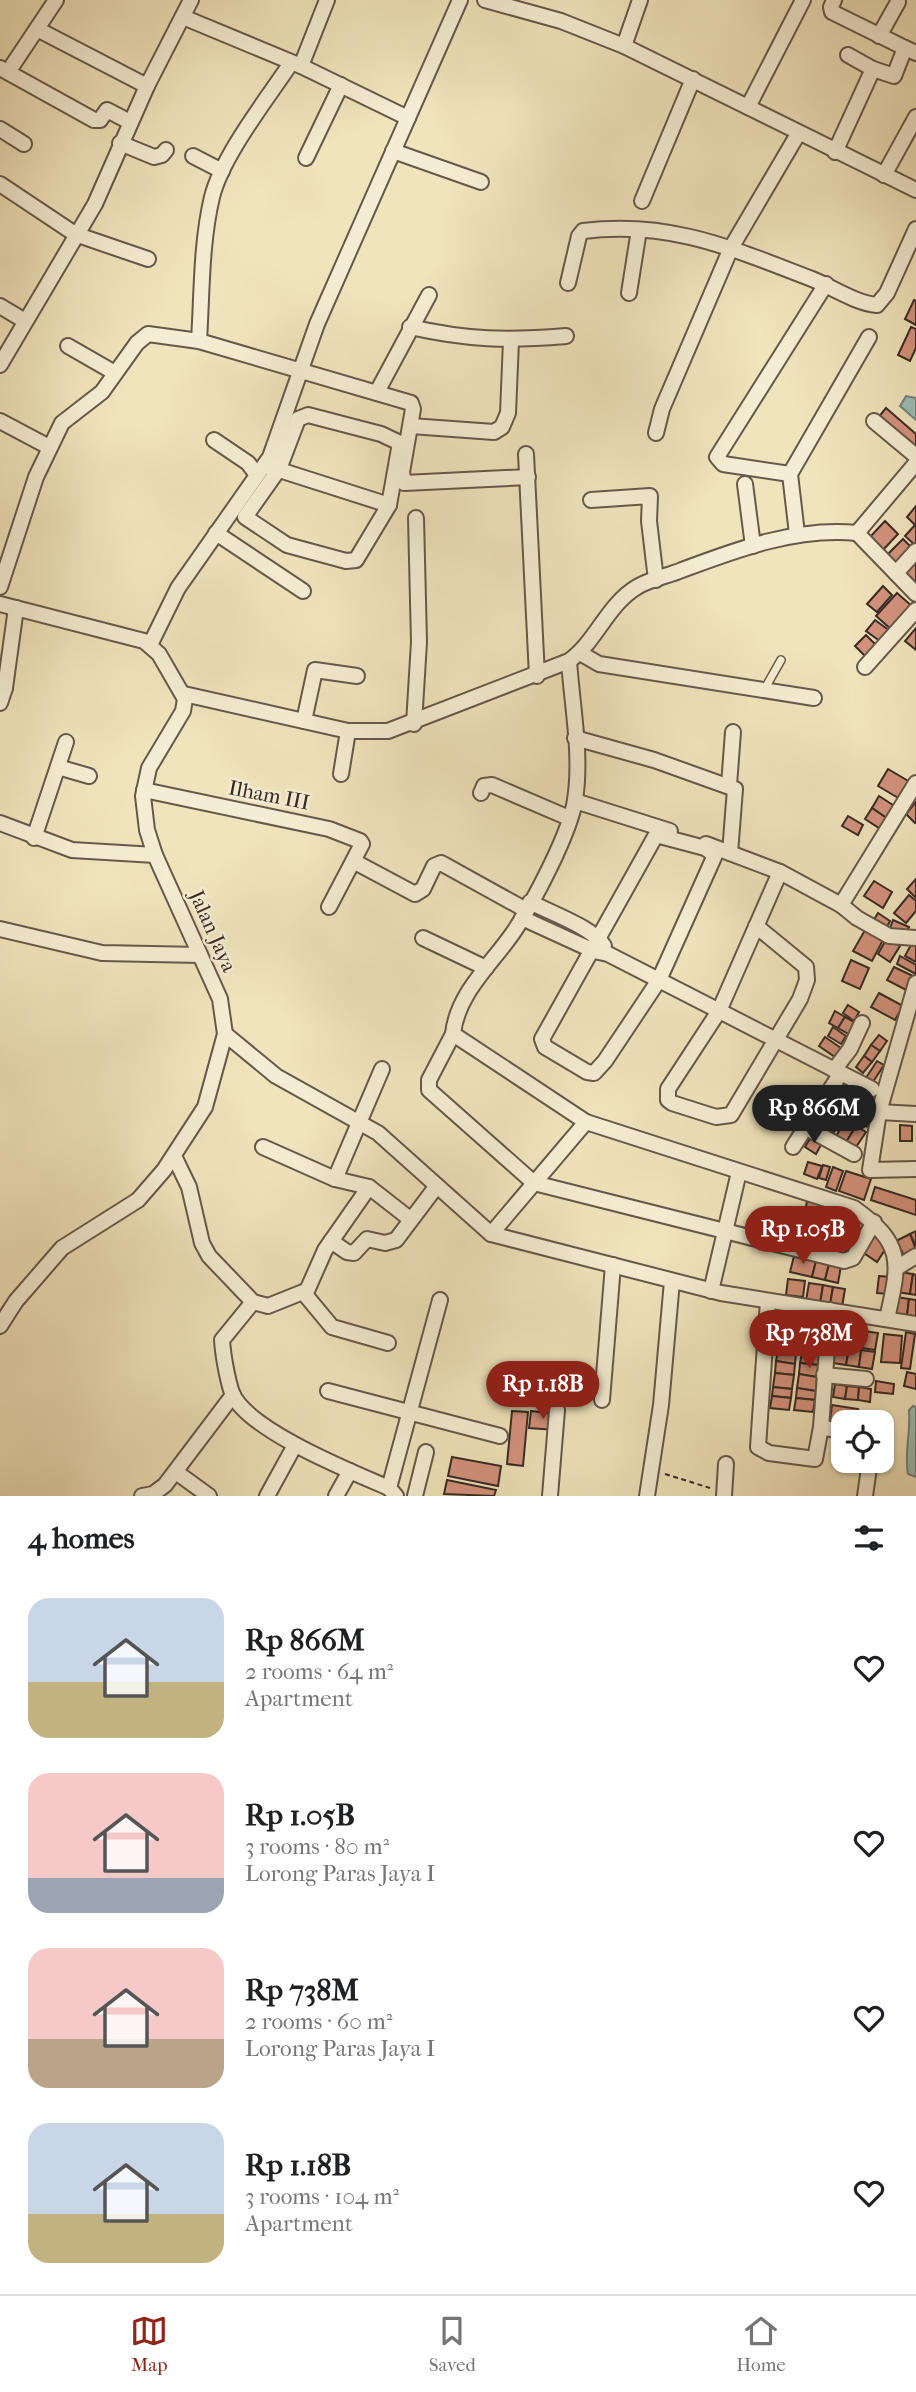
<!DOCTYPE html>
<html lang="en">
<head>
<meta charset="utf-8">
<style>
	:root { --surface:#fff; --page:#f2f2f2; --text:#202124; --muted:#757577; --line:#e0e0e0; --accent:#8f2418 }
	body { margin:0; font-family:"IM FELL French Canon",serif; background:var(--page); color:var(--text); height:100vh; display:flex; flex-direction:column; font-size:26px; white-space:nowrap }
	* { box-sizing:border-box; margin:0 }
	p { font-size:23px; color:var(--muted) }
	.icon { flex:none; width:38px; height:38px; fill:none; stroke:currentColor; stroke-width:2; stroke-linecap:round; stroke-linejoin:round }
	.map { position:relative; height:1496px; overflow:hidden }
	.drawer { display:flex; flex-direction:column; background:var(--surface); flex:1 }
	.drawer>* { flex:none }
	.fabs { position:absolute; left:831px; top:1410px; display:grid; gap:14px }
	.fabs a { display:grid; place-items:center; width:63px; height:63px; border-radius:14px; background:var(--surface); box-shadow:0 2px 5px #0004; font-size:35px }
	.price { position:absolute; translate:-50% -60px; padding:0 16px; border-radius:24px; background:var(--accent); color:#fff; font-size:23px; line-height:46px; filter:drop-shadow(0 2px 4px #0008) }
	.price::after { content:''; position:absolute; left:50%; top:42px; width:21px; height:16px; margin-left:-10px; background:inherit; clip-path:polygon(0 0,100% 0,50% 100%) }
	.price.active { background:#222; color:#fff }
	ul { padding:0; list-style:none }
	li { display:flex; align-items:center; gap:21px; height:175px; padding:0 28px }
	li span { display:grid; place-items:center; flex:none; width:196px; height:140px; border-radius:21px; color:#555 }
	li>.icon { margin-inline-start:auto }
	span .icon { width:84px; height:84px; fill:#fffc; stroke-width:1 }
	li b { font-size:30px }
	h2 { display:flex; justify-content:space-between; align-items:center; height:84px; padding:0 28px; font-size:30px }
	.tabs { display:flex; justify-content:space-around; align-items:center; height:98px; border-top:2px solid var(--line); background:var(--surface); font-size:19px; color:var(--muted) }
	.tabs a { display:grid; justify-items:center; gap:4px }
	.tabs .active { color:var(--accent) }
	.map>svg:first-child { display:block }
	.water { fill:#9bbeb5; stroke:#73837b; stroke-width:2 }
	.building { fill:#d4937d; stroke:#382b25; stroke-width:2 }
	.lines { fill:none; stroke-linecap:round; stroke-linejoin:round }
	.service-casing { stroke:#66594b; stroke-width:10 }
	.minor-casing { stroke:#66594b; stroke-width:18 }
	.path { stroke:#382b25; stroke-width:2; stroke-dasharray:5 3.5; stroke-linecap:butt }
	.service { stroke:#f5edd3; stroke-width:7 }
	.minor { stroke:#f5edd3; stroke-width:14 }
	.labels { text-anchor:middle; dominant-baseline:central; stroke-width:5; stroke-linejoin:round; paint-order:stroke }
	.street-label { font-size:21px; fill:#382b25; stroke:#f5edd3 }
</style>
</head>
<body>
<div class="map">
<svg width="916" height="1496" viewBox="0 0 916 1496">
	<rect width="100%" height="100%" fill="#f0e4bc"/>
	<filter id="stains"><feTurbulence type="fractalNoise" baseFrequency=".00286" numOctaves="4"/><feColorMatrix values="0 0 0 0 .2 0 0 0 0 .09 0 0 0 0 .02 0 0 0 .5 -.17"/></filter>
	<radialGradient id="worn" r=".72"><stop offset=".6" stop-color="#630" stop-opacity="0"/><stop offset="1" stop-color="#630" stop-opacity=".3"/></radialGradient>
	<g class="water">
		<polygon points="906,396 916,398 916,420 900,406"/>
		<path d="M913,1406L916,1407V1477L908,1474C904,1454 911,1431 909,1410Z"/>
	</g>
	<g class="building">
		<polygon points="914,300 916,301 916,325 905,319"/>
		<polygon points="911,327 916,329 916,348 910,361 898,355"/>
		<polygon points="886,408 916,434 916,452 877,419"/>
		<polygon points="916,506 916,546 905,536 915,525 907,517"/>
		<polygon points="885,521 898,534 883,550 870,537"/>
		<polygon points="903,539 915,551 899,566 887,555"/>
		<polygon points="916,556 916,584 915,585 902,571"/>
		<polygon points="883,586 892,595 877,612 867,604"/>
		<polygon points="897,593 913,607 892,630 876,616"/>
		<polygon points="875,620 890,631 881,642 866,631"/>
		<polygon points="916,628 916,650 905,641"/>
		<polygon points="866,635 877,646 866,657 855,646"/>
		<polygon points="888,769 910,782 900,799 878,786"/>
		<polygon points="879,796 896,807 888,819 872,808"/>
		<polygon points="916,802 916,822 915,823 906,814"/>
		<polygon points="872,808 888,819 882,830 865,819"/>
		<polygon points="848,816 863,825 858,835 842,826"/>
		<polygon points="916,879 916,898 907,889"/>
		<polygon points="874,881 892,892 883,908 864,896"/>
		<polygon points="909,895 916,901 916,911 906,923 894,913"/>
		<polygon points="878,913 890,921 885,931 872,923"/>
		<polygon points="893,920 909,927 904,937 889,931"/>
		<polygon points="865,930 883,940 872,961 853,951"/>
		<polygon points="887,938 900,946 890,962 878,954"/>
		<polygon points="913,941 916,942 916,962 905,956"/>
		<polygon points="900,956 916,965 916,974 897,964"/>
		<polygon points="851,960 869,968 860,989 842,981"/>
		<polygon points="894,967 913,976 906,990 887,980"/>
		<polygon points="879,993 903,1006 895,1020 871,1007"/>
		<polygon points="848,1005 859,1012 854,1021 843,1013"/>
		<polygon points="835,1011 845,1017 838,1028 829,1023"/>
		<polygon points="845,1017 858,1024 852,1036 838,1028"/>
		<polygon points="833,1027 846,1036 841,1044 828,1036"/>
		<polygon points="879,1035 887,1041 880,1051 871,1045"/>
		<polygon points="825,1037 841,1048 835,1057 819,1046"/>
		<polygon points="871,1045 880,1051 872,1062 864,1056"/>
		<polygon points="864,1056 872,1062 863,1073 856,1067"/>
		<polygon points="877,1061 884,1065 871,1085 864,1081"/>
		<polygon points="849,1089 858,1095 852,1106 842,1100"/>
		<polygon points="858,1095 872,1103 865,1114 852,1106"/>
		<polygon points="839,1102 851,1108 847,1117 835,1111"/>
		<polygon points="851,1108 872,1118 868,1127 847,1117"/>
		<polygon points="833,1115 841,1120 834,1132 826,1127"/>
		<polygon points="846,1119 856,1126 845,1144 835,1138"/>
		<polygon points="900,1125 912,1126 912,1141 900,1141"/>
		<polygon points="856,1126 866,1132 854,1150 845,1144"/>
		<polygon points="811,1137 822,1143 816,1154 805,1147"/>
		<polygon points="808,1162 822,1166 817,1179 804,1174"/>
		<polygon points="823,1165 830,1167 826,1180 819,1178"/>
		<polygon points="833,1167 843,1171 836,1191 826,1187"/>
		<polygon points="846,1171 871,1179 864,1200 839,1191"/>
		<polygon points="875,1187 916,1200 916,1215 871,1200"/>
		<polygon points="807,1201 820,1203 818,1214 805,1212"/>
		<polygon points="820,1203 831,1205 829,1216 818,1214"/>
		<polygon points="833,1207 845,1209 843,1222 830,1220"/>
		<polygon points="846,1212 860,1215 858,1225 844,1223"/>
		<polygon points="806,1217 816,1219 815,1228 804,1226"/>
		<polygon points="816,1219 827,1221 826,1230 815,1228"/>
		<polygon points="827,1221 843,1223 841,1233 826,1230"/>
		<polygon points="801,1228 814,1231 810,1248 797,1245"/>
		<polygon points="814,1231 826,1233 822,1251 810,1248"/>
		<polygon points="916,1231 916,1246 910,1234"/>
		<polygon points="826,1233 838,1236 834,1253 822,1251"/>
		<polygon points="869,1233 888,1245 877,1262 858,1249"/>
		<polygon points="910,1234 916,1250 905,1257 896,1241"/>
		<polygon points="845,1235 857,1237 855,1250 846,1249 845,1256 834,1253 838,1236"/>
		<polygon points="794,1256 816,1261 812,1277 790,1272"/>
		<polygon points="816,1261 829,1264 825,1280 812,1277"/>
		<polygon points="829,1264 841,1266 838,1283 825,1280"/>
		<polygon points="900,1272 913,1274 910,1294 897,1292"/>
		<polygon points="913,1274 916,1275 916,1295 910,1294"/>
		<polygon points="879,1276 891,1277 888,1294 877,1293"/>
		<polygon points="788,1279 805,1281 803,1297 786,1295"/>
		<polygon points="809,1283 823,1285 820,1304 806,1301"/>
		<polygon points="823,1285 833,1287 830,1305 820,1304"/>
		<polygon points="833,1287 845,1289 842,1307 830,1305"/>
		<polygon points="897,1297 909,1299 907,1316 894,1315"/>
		<polygon points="909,1299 916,1300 916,1318 907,1316"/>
		<polygon points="781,1321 800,1323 798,1342 779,1340"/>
		<polygon points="805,1323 824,1325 822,1344 803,1341"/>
		<polygon points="834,1329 849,1331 848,1344 833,1343"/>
		<polygon points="853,1329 864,1331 862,1348 851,1346"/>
		<polygon points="864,1331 878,1333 875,1350 862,1348"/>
		<polygon points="906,1332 915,1334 910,1369 901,1368"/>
		<polygon points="884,1334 902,1336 900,1363 881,1362"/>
		<polygon points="779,1340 798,1342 796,1353 778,1351"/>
		<polygon points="803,1341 822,1344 820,1355 802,1353"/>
		<polygon points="835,1346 849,1348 846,1365 833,1363"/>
		<polygon points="849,1348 861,1350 859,1367 846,1365"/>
		<polygon points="861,1350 875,1352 872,1369 859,1367"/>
		<polygon points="778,1351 796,1353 795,1364 776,1361"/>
		<polygon points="802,1353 820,1355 819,1365 800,1363"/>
		<polygon points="776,1361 795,1364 794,1375 775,1373"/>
		<polygon points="800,1363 819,1365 817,1377 799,1374"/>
		<polygon points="907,1372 916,1374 916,1389 904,1386"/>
		<polygon points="775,1373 794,1375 792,1389 773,1387"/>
		<polygon points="799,1374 817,1377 816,1391 797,1388"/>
		<polygon points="876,1381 894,1384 893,1394 875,1392"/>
		<polygon points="835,1384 847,1386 845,1399 833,1397"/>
		<polygon points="847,1386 859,1387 858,1400 845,1399"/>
		<polygon points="773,1387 792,1389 791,1398 772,1396"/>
		<polygon points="859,1387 871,1389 870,1402 858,1400"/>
		<polygon points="797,1388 816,1391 815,1400 796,1398"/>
		<polygon points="772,1396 791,1398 789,1410 770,1408"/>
		<polygon points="796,1398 815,1400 813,1412 794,1410"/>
		<polygon points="832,1405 858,1409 855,1423 830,1421"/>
		<polygon points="512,1411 528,1412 523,1466 507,1464"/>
		<polygon points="531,1411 556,1414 555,1430 529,1428"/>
		<polygon points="452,1457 501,1466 498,1486 448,1476"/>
		<polygon points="447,1480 496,1490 494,1496 444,1494"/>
	</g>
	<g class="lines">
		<defs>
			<polyline id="service" points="764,690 781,660"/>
			<g id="minor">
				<polyline points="485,0 561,21 624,46 916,190"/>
				<polyline points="834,0 831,7 832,12 905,48"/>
				<polyline points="183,17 301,66 408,118"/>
				<polyline points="37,29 147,86 191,0"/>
				<polyline points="879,36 898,2"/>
				<polyline points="624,46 640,0"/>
				<polyline points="848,55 873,69"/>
				<polyline points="301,66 327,0"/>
				<polyline points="0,68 94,120 100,120 107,110 130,122"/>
				<polyline points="8,72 56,0"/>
				<polyline points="748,107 803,0"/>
				<polyline points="0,129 24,144"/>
				<polyline points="120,143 154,157 162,155 166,150"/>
				<polyline points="393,151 481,182"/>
				<polyline points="835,152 873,69 894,76 905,48 916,53"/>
				<polyline points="193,156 222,171"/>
				<polyline points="306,158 341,85"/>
				<polyline points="884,175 916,117"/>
				<polyline points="0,184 75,234 148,259"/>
				<polyline points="642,201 693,79"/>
				<path d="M568,283L579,236L583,231C671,220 733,249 812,279C832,287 855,303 877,305L887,293L916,229"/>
				<polyline points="629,293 639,230"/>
				<polyline points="0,306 25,321"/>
				<path d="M410,327C468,340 507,341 566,336"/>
				<path d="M199,341C202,293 201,243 212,197C222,156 267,99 291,63"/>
				<polyline points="68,346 115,373"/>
				<polyline points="0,365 95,204 147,86"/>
				<polyline points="377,392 429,295"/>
				<polygon points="308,415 381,434 400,443 389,505 356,560 346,561 287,545 245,517 279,469 298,419"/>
				<polyline points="0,421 49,447"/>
				<polyline points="874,421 916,456"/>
				<polyline points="411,426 494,432 502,427 508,413 511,341"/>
				<polyline points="656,433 662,409 731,248 798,134"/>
				<polyline points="214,440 248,463 257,475"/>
				<polyline points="526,454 537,676"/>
				<polyline points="270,467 389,505"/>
				<polyline points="790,474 723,464 717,457 826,284"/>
				<polyline points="745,484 753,546"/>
				<polyline points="591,500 650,496 649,521 656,580"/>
				<polyline points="216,533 303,591"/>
				<polyline points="857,533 916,463"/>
				<polyline points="857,533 916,594"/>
				<polyline points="797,534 790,474 869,337"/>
				<polyline points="896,573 916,551"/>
				<polyline points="0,587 36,477 62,423 102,392 137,343 148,334 199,341 411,403 413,409 402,472 404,483 528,477"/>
				<polyline points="0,604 144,641 159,654 185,699 183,711 149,768 143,796 147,830 155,855 220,999 225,1034 205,1107 164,1170 138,1200 62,1248 16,1301 0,1326"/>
				<polyline points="150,645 178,588 270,457 317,324 460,0"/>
				<polyline points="580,653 599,664 814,698"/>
				<path d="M569,661C572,706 582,755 575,800C570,833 534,901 515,930C493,963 457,993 453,1034L586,1122"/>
				<polyline points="865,667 916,610"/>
				<polyline points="0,687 5,688 16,608"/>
				<path d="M184,694L348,731H388L569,661C596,642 607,605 637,587C650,579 668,576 682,570C738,549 797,527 857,533"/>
				<polyline points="0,703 5,688"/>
				<polyline points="304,721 315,670 357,676"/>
				<polyline points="414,724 419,642 416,518"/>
				<polyline points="575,738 654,760 735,789 730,853"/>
				<polyline points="58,767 89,776"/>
				<polyline points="341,774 348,731"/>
				<polyline points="729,785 733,732"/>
				<polyline points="144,790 329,829 360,841 362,844 329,907"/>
				<polyline points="481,793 484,786 492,785 569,818"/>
				<polyline points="575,801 670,831"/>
				<polyline points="0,823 72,850 155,855"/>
				<polygon points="656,835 705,848 715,855 659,980 605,1061 594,1073 587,1072 545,1047 542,1039"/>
				<polyline points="34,838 66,742"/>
				<polyline points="706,844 780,872 841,905 857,918 889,936 916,938"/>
				<polyline points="355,862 415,894 423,889 434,866 441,863 526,910"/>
				<path d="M530,902C549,912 594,928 604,946"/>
				<polyline points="841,905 916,783"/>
				<polyline points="522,918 594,951 608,954 872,1089"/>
				<polyline points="756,926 806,967 807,980 800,999 731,1115 716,1117 672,1103 668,1100 668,1089 719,1011 780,872"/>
				<polyline points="0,929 102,953 200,955"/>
				<polyline points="423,938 486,968"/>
				<polyline points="916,983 879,1112 870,1170 916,1169"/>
				<path d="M225,1034L276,1076L378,1133L491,1234L586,1122L854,1208C906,1245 899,1264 887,1319"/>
				<polyline points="453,1034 429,1080 429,1090 534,1183 844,1261 853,1258 874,1222"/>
				<polyline points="834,1070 850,1049 862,1023"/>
				<polyline points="879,1112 916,1114"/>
				<polyline points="805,1127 854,1154"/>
				<polyline points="263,1147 335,1179 382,1069"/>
				<polyline points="793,1147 841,1073"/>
				<polyline points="174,1156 189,1187 202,1243 209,1256 253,1302 268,1306 303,1292 332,1327 388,1343"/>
				<polyline points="335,1179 369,1187 410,1219"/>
				<polyline points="491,1234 721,1293 916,1324"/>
				<polyline points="331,1241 347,1252 354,1253 367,1239 385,1243 396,1240 436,1187"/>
				<polyline points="898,1267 916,1256"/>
				<polyline points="711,1291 739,1172"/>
				<polyline points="306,1293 325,1250 369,1187"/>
				<polyline points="768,1301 758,1447 769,1453 815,1459 821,1427 844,1432"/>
				<path d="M253,1302L222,1340C223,1355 227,1378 232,1393C247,1430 352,1472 389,1488L396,1496"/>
				<polyline points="824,1375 866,1379"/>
				<polyline points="328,1391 500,1436"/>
				<polyline points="602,1400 613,1265"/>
				<polyline points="821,1427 830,1310"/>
				<polyline points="176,1472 209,1496"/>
				<polyline points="389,1488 440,1300"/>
				<polyline points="142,1496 153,1494 165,1485 233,1395"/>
				<polyline points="267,1496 295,1445"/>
				<polyline points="336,1496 350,1471"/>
				<polyline points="415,1496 426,1452"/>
				<polyline points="550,1496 557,1410"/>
				<polyline points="647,1496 661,1405 672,1281"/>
				<polyline points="724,1496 726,1464"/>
				<polyline points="865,1496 870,1461"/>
			</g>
		</defs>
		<use href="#service" class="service-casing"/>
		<use href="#minor" class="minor-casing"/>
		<polyline class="path" points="665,1474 710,1488"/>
		<use href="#service" class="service"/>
		<use href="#minor" class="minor"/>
	</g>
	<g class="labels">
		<g class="street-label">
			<text transform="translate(269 795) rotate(11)">Ilham III</text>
			<text transform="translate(213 931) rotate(66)">Jalan Jaya</text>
		</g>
	</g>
	<rect width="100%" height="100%" filter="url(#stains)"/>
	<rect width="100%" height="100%" fill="url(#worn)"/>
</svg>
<div class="fabs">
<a><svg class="icon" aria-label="locate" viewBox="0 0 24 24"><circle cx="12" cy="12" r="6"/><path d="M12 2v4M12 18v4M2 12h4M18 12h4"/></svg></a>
</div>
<b class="price active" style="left:814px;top:1145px">Rp 866M</b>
<b class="price" style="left:803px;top:1266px">Rp 1.05B</b>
<b class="price" style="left:809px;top:1370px">Rp 738M</b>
<b class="price" style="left:543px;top:1421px">Rp 1.18B</b>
</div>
<section class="drawer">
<h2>4 homes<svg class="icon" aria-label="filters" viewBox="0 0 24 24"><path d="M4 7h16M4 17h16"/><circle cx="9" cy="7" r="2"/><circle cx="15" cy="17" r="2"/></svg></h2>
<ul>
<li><span style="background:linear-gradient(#c9d6e8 60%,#c2b280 0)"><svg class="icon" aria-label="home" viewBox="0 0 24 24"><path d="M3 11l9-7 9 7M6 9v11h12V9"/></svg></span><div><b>Rp 866M</b><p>2 rooms · 64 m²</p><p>Apartment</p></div><svg class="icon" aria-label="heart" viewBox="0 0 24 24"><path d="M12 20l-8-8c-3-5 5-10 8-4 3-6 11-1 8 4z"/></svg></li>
<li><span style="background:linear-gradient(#f6c9c9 75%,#9aa5b1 0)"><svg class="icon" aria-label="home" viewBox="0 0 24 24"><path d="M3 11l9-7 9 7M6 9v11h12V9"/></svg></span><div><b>Rp 1.05B</b><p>3 rooms · 80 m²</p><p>Lorong Paras Jaya I</p></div><svg class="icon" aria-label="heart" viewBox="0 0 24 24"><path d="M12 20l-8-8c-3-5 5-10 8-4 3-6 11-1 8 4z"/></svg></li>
<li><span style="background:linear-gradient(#f6c9c9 65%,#b9a48a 0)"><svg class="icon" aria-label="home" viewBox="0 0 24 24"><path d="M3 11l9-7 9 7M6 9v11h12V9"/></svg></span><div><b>Rp 738M</b><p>2 rooms · 60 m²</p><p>Lorong Paras Jaya I</p></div><svg class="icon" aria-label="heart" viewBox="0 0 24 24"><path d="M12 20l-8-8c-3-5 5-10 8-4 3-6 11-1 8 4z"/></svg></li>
<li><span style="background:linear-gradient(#c9d6e8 65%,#c2b280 0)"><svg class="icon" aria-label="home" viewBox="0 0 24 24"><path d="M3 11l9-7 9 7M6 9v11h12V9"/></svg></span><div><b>Rp 1.18B</b><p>3 rooms · 104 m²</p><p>Apartment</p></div><svg class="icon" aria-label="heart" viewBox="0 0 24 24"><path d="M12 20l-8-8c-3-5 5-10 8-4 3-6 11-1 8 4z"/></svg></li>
</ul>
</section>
<nav class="tabs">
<a class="active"><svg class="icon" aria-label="map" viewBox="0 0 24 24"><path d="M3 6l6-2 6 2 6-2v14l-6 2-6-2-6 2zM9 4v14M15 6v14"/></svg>Map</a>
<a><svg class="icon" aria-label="saved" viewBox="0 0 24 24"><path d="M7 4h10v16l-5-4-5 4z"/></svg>Saved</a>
<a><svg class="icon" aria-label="home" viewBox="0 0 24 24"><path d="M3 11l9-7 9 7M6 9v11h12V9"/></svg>Home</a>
</nav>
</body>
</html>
